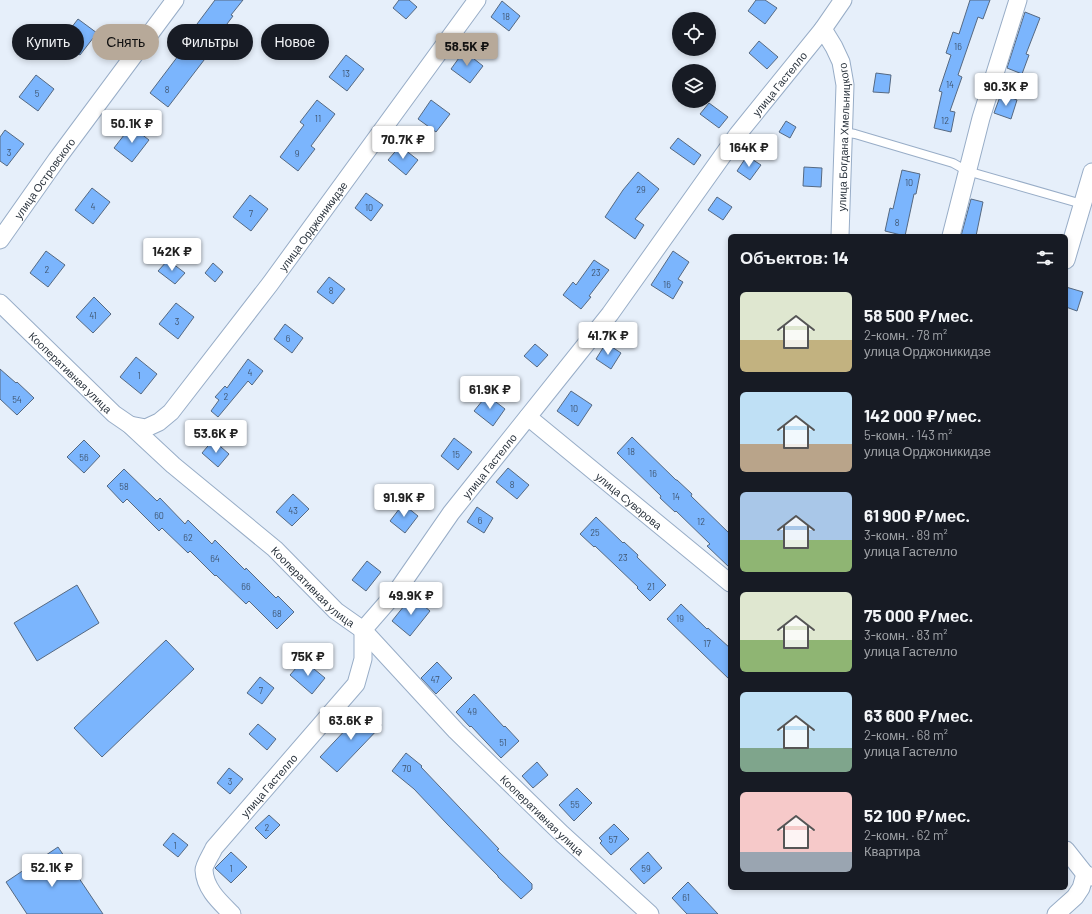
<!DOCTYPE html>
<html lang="ru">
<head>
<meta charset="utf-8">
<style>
	:root { --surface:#171b24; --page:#242831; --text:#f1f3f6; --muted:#9ea1a6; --accent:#b7a999 }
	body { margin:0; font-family:Barlow,sans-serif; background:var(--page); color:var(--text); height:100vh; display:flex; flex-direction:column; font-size:15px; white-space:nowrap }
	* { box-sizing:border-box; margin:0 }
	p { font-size:13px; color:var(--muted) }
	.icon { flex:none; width:22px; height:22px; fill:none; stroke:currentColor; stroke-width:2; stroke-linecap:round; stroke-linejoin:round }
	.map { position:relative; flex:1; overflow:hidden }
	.drawer { position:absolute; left:728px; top:234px; width:340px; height:656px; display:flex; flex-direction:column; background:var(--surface); border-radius:6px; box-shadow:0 2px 6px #0003 }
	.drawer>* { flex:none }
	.guide { position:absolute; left:12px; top:24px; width:380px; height:36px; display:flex; gap:8px }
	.buttons { position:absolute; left:672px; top:12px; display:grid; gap:8px }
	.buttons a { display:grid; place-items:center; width:44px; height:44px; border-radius:50%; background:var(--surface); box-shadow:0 2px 6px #0003; font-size:20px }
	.price { position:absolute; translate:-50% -34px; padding:0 9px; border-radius:4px; background:#fff; color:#222; font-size:13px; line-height:26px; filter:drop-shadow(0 1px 2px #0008) }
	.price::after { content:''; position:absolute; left:50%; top:24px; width:12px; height:9px; margin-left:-6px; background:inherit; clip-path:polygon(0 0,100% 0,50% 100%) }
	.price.current { background:var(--accent); color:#111 }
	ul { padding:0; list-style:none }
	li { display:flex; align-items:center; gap:12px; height:100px; padding:0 12px }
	li span { display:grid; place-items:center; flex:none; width:112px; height:80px; border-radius:6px; color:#555 }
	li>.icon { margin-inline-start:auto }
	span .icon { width:48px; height:48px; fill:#fffc; stroke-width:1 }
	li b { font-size:17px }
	h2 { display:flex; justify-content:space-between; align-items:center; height:48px; padding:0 12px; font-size:17px }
	.pill { padding:0 14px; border-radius:18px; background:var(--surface); box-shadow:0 2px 6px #0003; font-size:14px; line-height:36px }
	.pill.current { background:var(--accent); color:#111 }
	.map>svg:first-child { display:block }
	.building { fill:#7bb5fd; stroke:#566981 }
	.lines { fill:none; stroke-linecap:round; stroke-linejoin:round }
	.service-casing { stroke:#98adc7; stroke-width:10 }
	.minor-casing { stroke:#98adc7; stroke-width:19 }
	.service { stroke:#fff; stroke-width:8 }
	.minor { stroke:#fff; stroke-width:17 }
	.labels { text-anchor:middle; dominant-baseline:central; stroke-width:3.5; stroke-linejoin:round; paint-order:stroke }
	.number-label { font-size:9px; fill:#3f546e }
	.street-label { font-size:11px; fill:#2b343e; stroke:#e6effa }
</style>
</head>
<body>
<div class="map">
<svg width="1092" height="914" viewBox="0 0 1092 914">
	<rect width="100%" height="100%" fill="#e6effa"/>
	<g class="building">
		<polygon points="215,0 243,0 231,15 233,16 208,49 211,51 168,107 150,93 200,27 197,24"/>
		<polygon points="399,0 409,0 417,7 406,19 393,8"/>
		<polygon points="756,0 765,0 777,8 765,24 748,11"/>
		<polygon points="970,0 990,0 983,19 978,17 958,75 962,77 950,111 955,112 951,132 934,128 942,92 939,91 951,55 946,53 953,32 959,34"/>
		<polygon points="502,1 520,16 509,31 491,17"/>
		<polygon points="1025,12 1040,18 1026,54 1029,55 1022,74 1007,68"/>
		<polygon points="78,19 97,33 80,55 61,41"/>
		<polygon points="759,41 778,57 767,69 749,53"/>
		<polygon points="464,51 483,66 470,83 451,69"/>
		<polygon points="346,55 364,69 347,91 329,77"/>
		<polygon points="876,73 891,75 889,93 873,92"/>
		<polygon points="36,75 54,89 38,111 19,97"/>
		<polygon points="1001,94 1017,100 1011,119 994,113"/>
		<polygon points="317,100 335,114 311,146 315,149 298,171 280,157 304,125 300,122"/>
		<polygon points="431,100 450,114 436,132 418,119"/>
		<polygon points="709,103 728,117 719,128 700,114"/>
		<polygon points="786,121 796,127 790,138 779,132"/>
		<polygon points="131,126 149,140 132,162 114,148"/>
		<polygon points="5,130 24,144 7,166 0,161 0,137"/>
		<polygon points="678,138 701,155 694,165 670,148"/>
		<polygon points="400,146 418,160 406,175 388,160"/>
		<polygon points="747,156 761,165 750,180 737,171"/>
		<polygon points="804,167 822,168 821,187 803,186"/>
		<polygon points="902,170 920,174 916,194 914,194 905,236 885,231 890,208 893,209"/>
		<polygon points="638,172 659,189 635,219 644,225 635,239 605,217 623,190"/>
		<polygon points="92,188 110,202 93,224 75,210"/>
		<polygon points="366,193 383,205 371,221 355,208"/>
		<polygon points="250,195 268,209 251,231 233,217"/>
		<polygon points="717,197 732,207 723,220 708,210"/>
		<polygon points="971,199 983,202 976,236 961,236"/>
		<polygon points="46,251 65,265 48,287 30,273"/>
		<polygon points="673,251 689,262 678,279 683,282 673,299 651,285"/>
		<polygon points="168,260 185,273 175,284 158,271"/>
		<polygon points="594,260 609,270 589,296 591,297 581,309 563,295 573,282 576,285"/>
		<polygon points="213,263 223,272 215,282 205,273"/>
		<polygon points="329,277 345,289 333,304 317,292"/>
		<polygon points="1066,287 1083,292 1077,311 1066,307"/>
		<polygon points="94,297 111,314 93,333 76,317"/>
		<polygon points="176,303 194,317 178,339 159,324"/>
		<polygon points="285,324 303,338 292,353 274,339"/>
		<polygon points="606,343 621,353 611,369 596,359"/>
		<polygon points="535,344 548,355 537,367 524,356"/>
		<polygon points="136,357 157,374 141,394 120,377"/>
		<polygon points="248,359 263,371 252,385 248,381 218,417 211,411 219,400 215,397 225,386 227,388"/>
		<polygon points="0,369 16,383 17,382 34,398 17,415 0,399"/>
		<polygon points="571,391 592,405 578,426 557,411"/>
		<polygon points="487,395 505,409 493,426 474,411"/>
		<polygon points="632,437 676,480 677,480 692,494 691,496 730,534 730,568 707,546 710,544 676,511 675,512 660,498 661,496 617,453"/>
		<polygon points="454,438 472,452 458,470 441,456"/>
		<polygon points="84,440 100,456 84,473 67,457"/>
		<polygon points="213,440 229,454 218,467 202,453"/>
		<polygon points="508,468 529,485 517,499 496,482"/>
		<polygon points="124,469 157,501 160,498 185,524 188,520 212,544 215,540 245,570 246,568 276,598 278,596 294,612 277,629 249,601 246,604 216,575 215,576 190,551 188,553 162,528 159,531 127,499 123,503 107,486"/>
		<polygon points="293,494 309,509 292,526 276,512"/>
		<polygon points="403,504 418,516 405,533 390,521"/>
		<polygon points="477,507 493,518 484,533 467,522"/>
		<polygon points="596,517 623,543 624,542 638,555 637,557 666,585 650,601 637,588 638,587 595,546 594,547 580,534"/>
		<polygon points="367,561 381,572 366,591 352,580"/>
		<polygon points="77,585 99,623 37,661 14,623"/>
		<polygon points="412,596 430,611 410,636 392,621"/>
		<polygon points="681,604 707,629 708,628 730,648 730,680 667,619"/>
		<polygon points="166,640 194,669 102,757 74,728"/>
		<polygon points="303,660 325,678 312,694 290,675"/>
		<polygon points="437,662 452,678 436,694 421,678"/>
		<polygon points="260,677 274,688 262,704 247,693"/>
		<polygon points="474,694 504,727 505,726 519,741 501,758 471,726 470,727 456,712"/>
		<polygon points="365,709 382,725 337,772 320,757"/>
		<polygon points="258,724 276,739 267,750 249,734"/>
		<polygon points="406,753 422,766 421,767 499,849 497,850 532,884 532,889 521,899 498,877 498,876 447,824 414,789 392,771"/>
		<polygon points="537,762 548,775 533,788 522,776"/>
		<polygon points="229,768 243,779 230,794 217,783"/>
		<polygon points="577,788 592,803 574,821 559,805"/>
		<polygon points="269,815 280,825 266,839 255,828"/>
		<polygon points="614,824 629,839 611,855 600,843 602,841 599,838"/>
		<polygon points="173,833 188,845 178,857 163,845"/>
		<polygon points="58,847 103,914 27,914 6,882"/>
		<polygon points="231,852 247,867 231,883 215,868"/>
		<polygon points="648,852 662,868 644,884 630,869"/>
		<polygon points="688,882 718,914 687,914 672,898"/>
	</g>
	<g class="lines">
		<defs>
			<polyline id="service" points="844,132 855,134 953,163 967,171 1082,204"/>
			<g id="minor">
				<path id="s1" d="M840,236L845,85L841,62L834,47L823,29L843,0"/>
				<polyline points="951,236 981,118 1018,0"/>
				<path id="s2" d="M0,240L57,159L175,0"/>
				<polyline points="1066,260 1092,172"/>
				<path id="s3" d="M0,303L114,414L130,425L173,465L275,549L336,611L363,630L456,731L562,834L650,914"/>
				<path id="s4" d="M528,417L730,583"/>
				<path id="s5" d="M130,425L146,428L159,422L171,412L270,284L477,0"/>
				<polyline points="1066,850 1085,874 1092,877"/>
				<path id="s6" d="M232,914C220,902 205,889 204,870C204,865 212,853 214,848L356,684L363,659V630L397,591L451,513L610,314L738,134L823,29"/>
				<polyline points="1056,914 1075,897 1081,888 1085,874"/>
			</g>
		</defs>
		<use href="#service" class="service-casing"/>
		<use href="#minor" class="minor-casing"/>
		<use href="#service" class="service"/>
		<use href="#minor" class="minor"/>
	</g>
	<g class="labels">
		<g class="number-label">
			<text x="506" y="16">18</text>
			<text x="958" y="46">16</text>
			<text x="346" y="73">13</text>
			<text x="950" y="84">14</text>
			<text x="167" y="89">8</text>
			<text x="37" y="93">5</text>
			<text x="318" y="118">11</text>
			<text x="945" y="120">12</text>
			<text x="9" y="152">3</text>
			<text x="297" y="153">9</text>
			<text x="909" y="182">10</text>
			<text x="641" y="189">29</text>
			<text x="93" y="206">4</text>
			<text x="369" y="207">10</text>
			<text x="251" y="213">7</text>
			<text x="897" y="222">8</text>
			<text x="47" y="269">2</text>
			<text x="596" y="272">23</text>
			<text x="667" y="284">16</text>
			<text x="331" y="290">8</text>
			<text x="93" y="315">41</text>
			<text x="177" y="321">3</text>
			<text x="288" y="338">6</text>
			<text x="250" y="372">4</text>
			<text x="139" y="375">1</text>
			<text x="226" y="396">2</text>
			<text x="17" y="399">54</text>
			<text x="574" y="408">10</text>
			<text x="631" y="451">18</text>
			<text x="456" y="454">15</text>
			<text x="84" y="457">56</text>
			<text x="653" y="473">16</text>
			<text x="512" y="484">8</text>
			<text x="124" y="486">58</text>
			<text x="676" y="496">14</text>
			<text x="293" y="510">43</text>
			<text x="159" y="515">60</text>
			<text x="480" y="520">6</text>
			<text x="701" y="521">12</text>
			<text x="595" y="532">25</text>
			<text x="188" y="537">62</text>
			<text x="623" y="557">23</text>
			<text x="215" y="558">64</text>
			<text x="246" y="586">66</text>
			<text x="651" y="586">21</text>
			<text x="277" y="613">68</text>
			<text x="680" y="618">19</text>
			<text x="707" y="643">17</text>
			<text x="435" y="679">47</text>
			<text x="261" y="690">7</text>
			<text x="472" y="711">49</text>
			<text x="503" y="742">51</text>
			<text x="407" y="768">70</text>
			<text x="230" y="781">3</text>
			<text x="575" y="804">55</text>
			<text x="267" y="827">2</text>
			<text x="613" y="839">57</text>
			<text x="175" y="845">1</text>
			<text x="231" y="868">1</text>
			<text x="646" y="868">59</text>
			<text x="686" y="897">61</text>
		</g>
		<g class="street-label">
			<text stroke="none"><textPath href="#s6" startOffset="1037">улица Гастелло</textPath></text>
			<text stroke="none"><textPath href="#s1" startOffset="99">улица Богдана Хмельницкого</textPath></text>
			<text stroke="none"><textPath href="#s2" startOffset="76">улица Островского</textPath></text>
			<text stroke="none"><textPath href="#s5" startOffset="280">улица Орджоникидзе</textPath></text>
			<text stroke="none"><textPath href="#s3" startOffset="99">Кооперативная улица</textPath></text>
			<text stroke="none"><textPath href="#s6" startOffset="557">улица Гастелло</textPath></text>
			<text stroke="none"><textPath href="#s4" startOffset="131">улица Суворова</textPath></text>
			<text stroke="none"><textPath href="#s3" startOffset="423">Кооперативная улица</textPath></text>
			<text stroke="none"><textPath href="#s6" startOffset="161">улица Гастелло</textPath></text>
			<text stroke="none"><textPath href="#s3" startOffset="747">Кооперативная улица</textPath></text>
		</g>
	</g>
</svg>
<div class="buttons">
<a><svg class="icon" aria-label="locate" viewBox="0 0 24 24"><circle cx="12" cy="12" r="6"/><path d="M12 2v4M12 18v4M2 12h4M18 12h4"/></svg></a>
<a><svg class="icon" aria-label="layers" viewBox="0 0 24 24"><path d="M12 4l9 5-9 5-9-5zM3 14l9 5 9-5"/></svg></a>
</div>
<b class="price current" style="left:467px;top:67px">58.5K ₽</b>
<b class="price" style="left:1006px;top:107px">90.3K ₽</b>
<b class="price" style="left:132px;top:144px">50.1K ₽</b>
<b class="price" style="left:403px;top:160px">70.7K ₽</b>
<b class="price" style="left:749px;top:168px">164K ₽</b>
<b class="price" style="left:172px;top:272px">142K ₽</b>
<b class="price" style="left:608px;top:356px">41.7K ₽</b>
<b class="price" style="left:490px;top:410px">61.9K ₽</b>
<b class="price" style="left:216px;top:454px">53.6K ₽</b>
<b class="price" style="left:404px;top:518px">91.9K ₽</b>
<b class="price" style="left:411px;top:616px">49.9K ₽</b>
<b class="price" style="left:308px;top:677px">75K ₽</b>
<b class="price" style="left:351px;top:741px">63.6K ₽</b>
<b class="price" style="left:52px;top:888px">52.1K ₽</b>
<div class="guide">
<a class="pill">Купить</a>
<a class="pill current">Снять</a>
<a class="pill">Фильтры</a>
<a class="pill">Новое</a>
</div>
<section class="drawer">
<h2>Объектов: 14<svg class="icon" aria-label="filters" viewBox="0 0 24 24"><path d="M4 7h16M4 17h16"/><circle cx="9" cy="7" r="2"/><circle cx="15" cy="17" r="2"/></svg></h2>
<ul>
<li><span style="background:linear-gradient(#dfe7d0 60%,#c2b280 0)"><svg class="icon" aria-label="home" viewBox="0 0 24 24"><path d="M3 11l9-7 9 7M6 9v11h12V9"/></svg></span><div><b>58 500 ₽/мес.</b><p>2-комн. · 78 m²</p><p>улица Орджоникидзе</p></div></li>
<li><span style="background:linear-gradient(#bfe0f5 65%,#b9a48a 0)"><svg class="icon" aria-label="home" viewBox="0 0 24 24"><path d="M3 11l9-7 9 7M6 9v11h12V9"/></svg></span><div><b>142 000 ₽/мес.</b><p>5-комн. · 143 m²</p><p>улица Орджоникидзе</p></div></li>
<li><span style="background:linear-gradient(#a9c7e8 60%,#8fb573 0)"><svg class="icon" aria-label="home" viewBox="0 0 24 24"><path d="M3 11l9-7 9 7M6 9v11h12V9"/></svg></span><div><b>61 900 ₽/мес.</b><p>3-комн. · 89 m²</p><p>улица Гастелло</p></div></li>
<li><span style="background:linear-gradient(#dfe7d0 60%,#8fb573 0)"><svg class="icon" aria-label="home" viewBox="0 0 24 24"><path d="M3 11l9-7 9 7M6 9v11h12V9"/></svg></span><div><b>75 000 ₽/мес.</b><p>3-комн. · 83 m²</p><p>улица Гастелло</p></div></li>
<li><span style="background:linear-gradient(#bfe0f5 70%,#7fa58c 0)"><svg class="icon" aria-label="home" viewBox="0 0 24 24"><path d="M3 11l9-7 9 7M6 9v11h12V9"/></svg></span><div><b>63 600 ₽/мес.</b><p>2-комн. · 68 m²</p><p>улица Гастелло</p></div></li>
<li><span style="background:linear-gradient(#f6c9c9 75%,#9aa5b1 0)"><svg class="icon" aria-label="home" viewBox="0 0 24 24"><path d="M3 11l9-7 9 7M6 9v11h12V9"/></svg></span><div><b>52 100 ₽/мес.</b><p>2-комн. · 62 m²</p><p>Квартира</p></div></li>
</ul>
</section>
</div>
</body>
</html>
